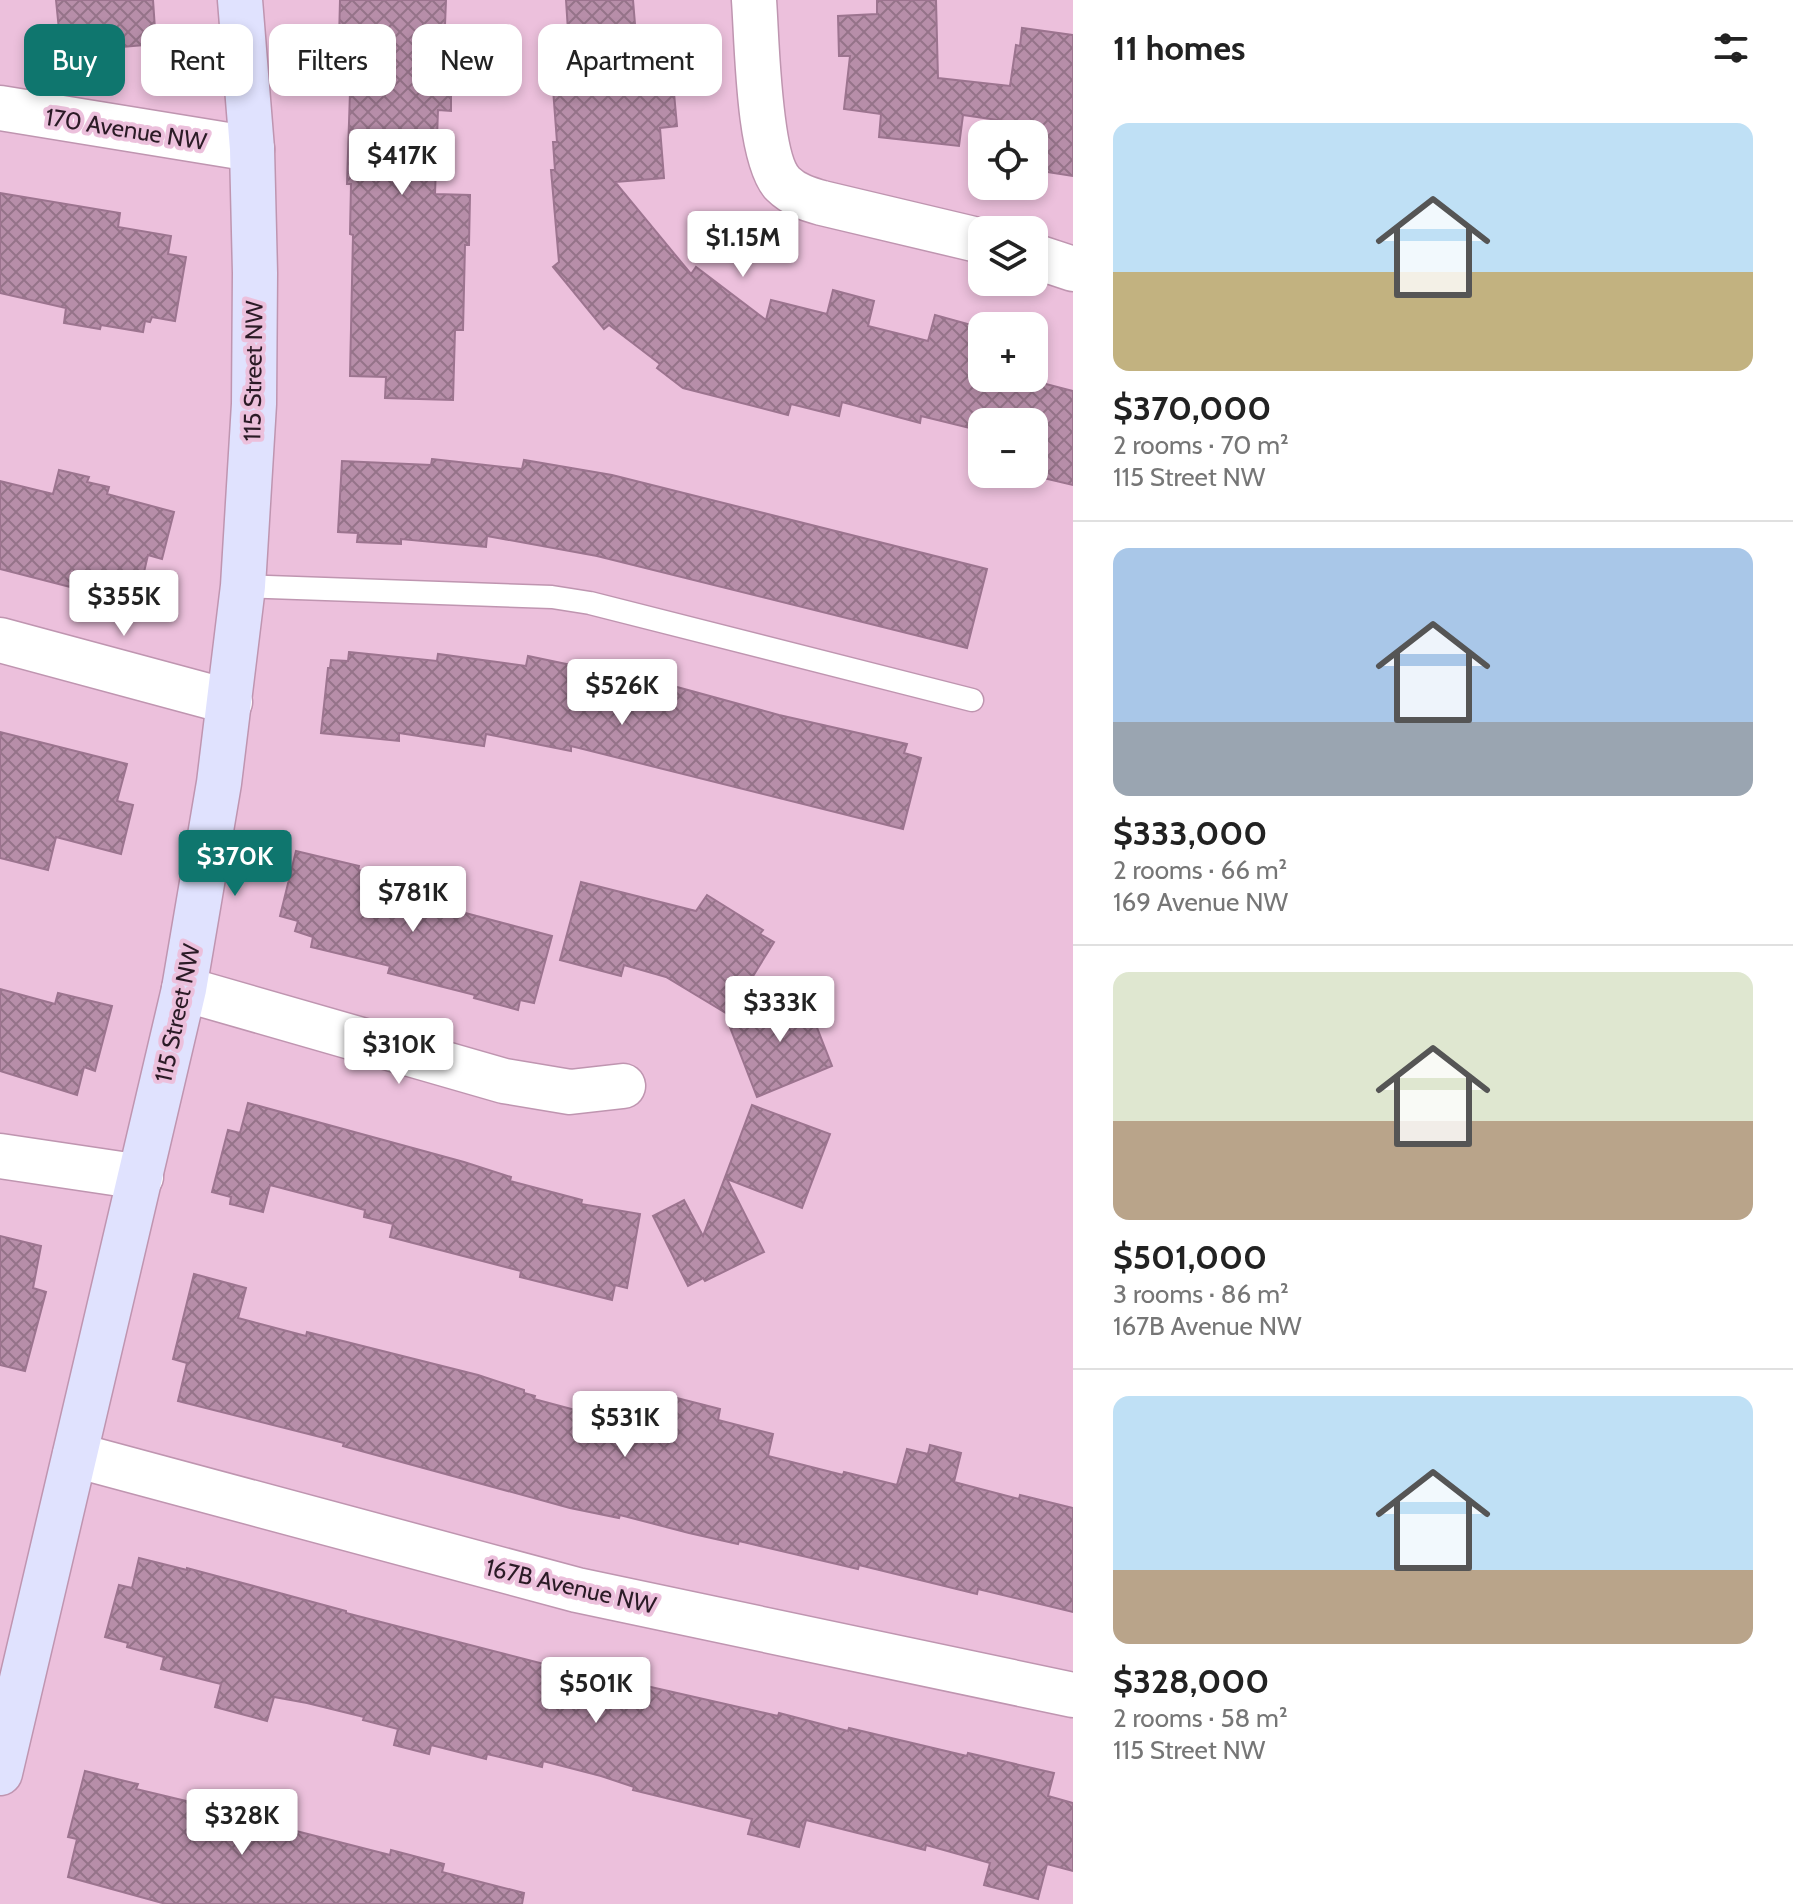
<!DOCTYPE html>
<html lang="en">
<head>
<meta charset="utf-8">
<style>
	:root { --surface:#fff; --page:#f6f6f6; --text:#222; --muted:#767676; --line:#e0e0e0; --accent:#0f766e }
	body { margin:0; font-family:Cabin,sans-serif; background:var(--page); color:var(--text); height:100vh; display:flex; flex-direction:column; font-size:30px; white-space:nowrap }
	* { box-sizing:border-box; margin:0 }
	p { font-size:26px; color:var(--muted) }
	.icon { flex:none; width:44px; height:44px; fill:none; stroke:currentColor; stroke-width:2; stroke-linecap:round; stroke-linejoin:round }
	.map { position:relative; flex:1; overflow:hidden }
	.panel { display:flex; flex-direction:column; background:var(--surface); width:720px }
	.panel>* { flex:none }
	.guide { position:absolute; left:24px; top:24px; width:760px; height:72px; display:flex; gap:16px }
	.tools { position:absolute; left:968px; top:120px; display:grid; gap:16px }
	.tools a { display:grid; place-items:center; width:80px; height:80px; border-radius:16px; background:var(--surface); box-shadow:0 4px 12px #0003; font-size:40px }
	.price { position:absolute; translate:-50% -68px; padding:0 18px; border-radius:8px; background:#fff; color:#222; font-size:26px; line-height:52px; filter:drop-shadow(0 2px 4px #0008) }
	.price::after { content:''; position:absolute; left:50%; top:48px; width:24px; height:18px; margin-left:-12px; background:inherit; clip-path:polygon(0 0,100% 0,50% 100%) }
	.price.active { background:var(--accent); color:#fff }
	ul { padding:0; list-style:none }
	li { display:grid; align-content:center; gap:16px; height:424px; padding:0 40px }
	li+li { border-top:2px solid var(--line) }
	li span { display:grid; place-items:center; height:248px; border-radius:16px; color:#555 }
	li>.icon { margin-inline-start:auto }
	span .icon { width:144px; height:144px; fill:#fffc; stroke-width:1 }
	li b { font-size:34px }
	h2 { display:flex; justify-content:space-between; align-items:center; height:96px; padding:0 40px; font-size:34px }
	.chip { padding:0 28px; border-radius:16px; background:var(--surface); box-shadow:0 4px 12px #0003; font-size:28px; line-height:72px }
	.chip.active { background:var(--accent); color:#fff }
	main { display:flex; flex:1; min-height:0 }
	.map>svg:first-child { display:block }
	.building { fill:url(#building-cross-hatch); stroke:#9c748f; stroke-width:2 }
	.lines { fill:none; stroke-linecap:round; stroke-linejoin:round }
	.lane-casing { stroke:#bf95b0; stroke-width:25 }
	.street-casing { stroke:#bf95b0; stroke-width:47 }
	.secondary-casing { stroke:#bf95b0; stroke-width:47 }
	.lane { stroke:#fff; stroke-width:22 }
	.street { stroke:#fff; stroke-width:44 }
	.secondary { stroke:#e0e2fe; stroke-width:44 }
	.labels { text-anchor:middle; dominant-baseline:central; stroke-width:8; stroke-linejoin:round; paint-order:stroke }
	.street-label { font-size:24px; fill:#2b1b26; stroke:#ecc0dc }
</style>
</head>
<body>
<main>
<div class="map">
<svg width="1073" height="1904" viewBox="0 0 1073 1904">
	<defs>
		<pattern id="building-cross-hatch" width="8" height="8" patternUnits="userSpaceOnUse" patternTransform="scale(2)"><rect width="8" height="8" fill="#b78ea9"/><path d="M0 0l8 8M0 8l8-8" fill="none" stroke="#957389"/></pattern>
	</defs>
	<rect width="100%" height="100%" fill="#ecc0dc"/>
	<g class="building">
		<polygon points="56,0 153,0 156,44 110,48 109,36 60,40"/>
		<polygon points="340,0 446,0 444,50 461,51 460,92 451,91 451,111 438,110 435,194 470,195 469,245 465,245 463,330 455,330 453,400 385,398 386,377 350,376 353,235 350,234 351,184 347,184 350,92 342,91 344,41 339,41"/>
		<polygon points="566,0 633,0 640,85 673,82 677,126 660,128 664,178 615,182 691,274 696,267 766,320 771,300 827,314 833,290 874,301 868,326 928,341 935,315 982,328 982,378 1034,378 1043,380 1042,383 1073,391 1073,485 1031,475 1034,474 1038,445 1034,444 1034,422 982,422 982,431 921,416 920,423 842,402 839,416 791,404 788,415 683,388 657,368 660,364 609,325 604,329 553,267 559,262 551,170 555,170 553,142 557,142 551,62 570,61"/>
		<polygon points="877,0 936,0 938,78 1010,86 1016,45 1020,46 1022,28 1073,35 1073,176 1034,170 1034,131 1024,129 1025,124 963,115 959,146 879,137 881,114 844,109 850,56 839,56 838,16 877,14"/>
		<polygon points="0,193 120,213 118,227 171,236 168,254 186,257 175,321 152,317 150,322 145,321 143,332 101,325 100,329 64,323 66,308 0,293"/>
		<polygon points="432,459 522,469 524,460 612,475 987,569 967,648 597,556 487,536 486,547 401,539 401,544 357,542 358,533 338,532 342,461 431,465"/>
		<polygon points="59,470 89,477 87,482 109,487 107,494 174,512 162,559 148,555 140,589 86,576 82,590 0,569 0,481 53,494"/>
		<polygon points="349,652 437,661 438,654 526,666 528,656 614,674 615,670 779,715 907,744 904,753 921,758 903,829 571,746 571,751 486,734 484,746 399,733 399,741 321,733 328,668 330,668 331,660 348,661"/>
		<polygon points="0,732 127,764 117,801 133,805 121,854 56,837 48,870 0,858"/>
		<polygon points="296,851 359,866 358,870 374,874 371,888 552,936 534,1003 520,1000 518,1010 474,998 475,995 388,973 390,966 311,947 313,937 295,931 298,921 280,916"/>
		<polygon points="581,882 696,911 707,895 763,930 760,934 774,942 729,1015 666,977 624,965 621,976 560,960"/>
		<polygon points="0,989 55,1004 58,993 112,1006 95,1071 84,1067 77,1095 0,1071"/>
		<polygon points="803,992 832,1066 757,1097 728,1022"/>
		<polygon points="248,1103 464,1162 511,1177 510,1181 582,1200 581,1204 640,1214 627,1288 615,1285 612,1300 520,1277 521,1271 390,1237 393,1224 364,1217 365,1210 270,1185 263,1212 230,1204 231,1197 212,1192 228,1130 240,1133"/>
		<polygon points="752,1105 830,1134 802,1208 727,1179 764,1252 705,1281 703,1278 688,1286 653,1216 684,1200 703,1236"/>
		<polygon points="0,1236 41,1246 33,1288 46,1292 25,1371 0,1365"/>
		<polygon points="194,1274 246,1288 238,1318 306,1336 307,1332 478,1375 524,1390 524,1393 535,1396 534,1399 590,1414 589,1418 659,1437 669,1396 720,1409 718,1420 773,1434 768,1456 843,1475 844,1472 897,1485 907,1449 928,1454 930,1445 961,1453 954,1482 1019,1499 1020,1495 1073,1508 1073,1612 978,1589 977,1594 859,1565 858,1569 739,1541 738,1544 689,1533 620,1515 619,1518 570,1508 343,1446 344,1443 178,1401 187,1363 173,1359"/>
		<polygon points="139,1558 187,1570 187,1568 346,1611 346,1613 610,1681 611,1678 778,1716 779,1713 848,1731 849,1728 967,1756 968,1753 1054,1773 1048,1796 1073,1803 1073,1871 1047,1864 1038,1899 984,1885 990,1863 926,1845 925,1850 806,1820 799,1847 748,1834 752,1819 633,1790 634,1787 601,1776 543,1761 542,1767 487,1754 486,1759 431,1745 429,1754 394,1745 398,1729 363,1720 364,1717 307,1703 274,1697 267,1721 215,1707 221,1684 161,1669 164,1657 127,1647 128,1643 105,1637 119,1585 132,1588"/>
		<polygon points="85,1771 133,1783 138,1784 136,1789 207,1806 210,1796 260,1809 257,1821 390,1855 391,1850 444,1864 442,1872 524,1893 522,1904 166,1904 68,1877 77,1839 68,1837"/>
	</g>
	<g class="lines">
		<defs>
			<polyline id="lane" points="243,586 552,597 590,603 972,700"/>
			<g id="street">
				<path d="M754,0C757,39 758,159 783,184C794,195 808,199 822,203L982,241"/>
				<polyline points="0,108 252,149"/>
				<polyline points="1034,256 1073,269"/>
				<polyline points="0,640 230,702"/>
				<polyline points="184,989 504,1081 570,1092 623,1086"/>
				<polyline points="0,1156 141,1177"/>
				<polyline points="75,1455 577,1590 1073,1695"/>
			</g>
			<polyline id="secondary" points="0,1773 184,989 219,783 243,586 254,404 255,273 252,149 240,0"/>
		</defs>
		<use href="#lane" class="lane-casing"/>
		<use href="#street" class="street-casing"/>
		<use href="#secondary" class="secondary-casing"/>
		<use href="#lane" class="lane"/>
		<use href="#street" class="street"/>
		<use href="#secondary" class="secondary"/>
	</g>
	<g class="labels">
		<g class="street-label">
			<text transform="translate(126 129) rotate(9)">170 Avenue NW</text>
			<text transform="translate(253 371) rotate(-89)">115 Street NW</text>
			<text transform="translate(177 1013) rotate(-78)">115 Street NW</text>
			<text transform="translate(571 1586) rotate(13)">167B Avenue NW</text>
		</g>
	</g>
</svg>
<div class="tools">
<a><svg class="icon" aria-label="locate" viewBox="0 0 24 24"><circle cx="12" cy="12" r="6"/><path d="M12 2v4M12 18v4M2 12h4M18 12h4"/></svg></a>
<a><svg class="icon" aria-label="layers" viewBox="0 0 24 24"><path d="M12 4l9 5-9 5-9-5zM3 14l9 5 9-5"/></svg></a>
<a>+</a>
<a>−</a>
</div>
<b class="price" style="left:402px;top:197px">$417K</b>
<b class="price" style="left:743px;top:279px">$1.15M</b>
<b class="price" style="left:124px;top:638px">$355K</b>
<b class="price" style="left:622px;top:727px">$526K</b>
<b class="price active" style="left:235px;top:898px">$370K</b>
<b class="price" style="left:413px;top:934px">$781K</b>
<b class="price" style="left:780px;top:1044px">$333K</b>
<b class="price" style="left:399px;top:1086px">$310K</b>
<b class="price" style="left:625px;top:1459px">$531K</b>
<b class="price" style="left:596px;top:1725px">$501K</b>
<b class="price" style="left:242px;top:1857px">$328K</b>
<div class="guide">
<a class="chip active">Buy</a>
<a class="chip">Rent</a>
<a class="chip">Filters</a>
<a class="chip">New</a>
<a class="chip">Apartment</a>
</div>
</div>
<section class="panel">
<h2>11 homes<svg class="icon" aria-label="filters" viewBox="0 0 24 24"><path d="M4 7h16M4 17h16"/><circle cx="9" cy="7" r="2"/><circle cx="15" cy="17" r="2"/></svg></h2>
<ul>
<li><span style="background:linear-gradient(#bfe0f5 60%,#c2b280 0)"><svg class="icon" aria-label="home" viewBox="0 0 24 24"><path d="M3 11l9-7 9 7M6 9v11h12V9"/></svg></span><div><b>$370,000</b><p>2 rooms · 70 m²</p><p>115 Street NW</p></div></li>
<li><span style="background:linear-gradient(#a9c7e8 70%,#9aa5b1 0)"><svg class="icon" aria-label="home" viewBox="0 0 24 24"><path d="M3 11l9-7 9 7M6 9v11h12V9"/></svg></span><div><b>$333,000</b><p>2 rooms · 66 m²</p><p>169 Avenue NW</p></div></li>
<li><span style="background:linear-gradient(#dfe7d0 60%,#b9a48a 0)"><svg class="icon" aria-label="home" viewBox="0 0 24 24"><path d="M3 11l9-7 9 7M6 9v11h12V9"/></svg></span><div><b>$501,000</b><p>3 rooms · 86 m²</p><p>167B Avenue NW</p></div></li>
<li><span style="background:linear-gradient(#bfe0f5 70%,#b9a48a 0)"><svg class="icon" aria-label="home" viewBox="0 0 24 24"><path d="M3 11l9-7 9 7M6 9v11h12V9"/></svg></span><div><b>$328,000</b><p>2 rooms · 58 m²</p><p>115 Street NW</p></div></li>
</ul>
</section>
</main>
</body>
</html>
